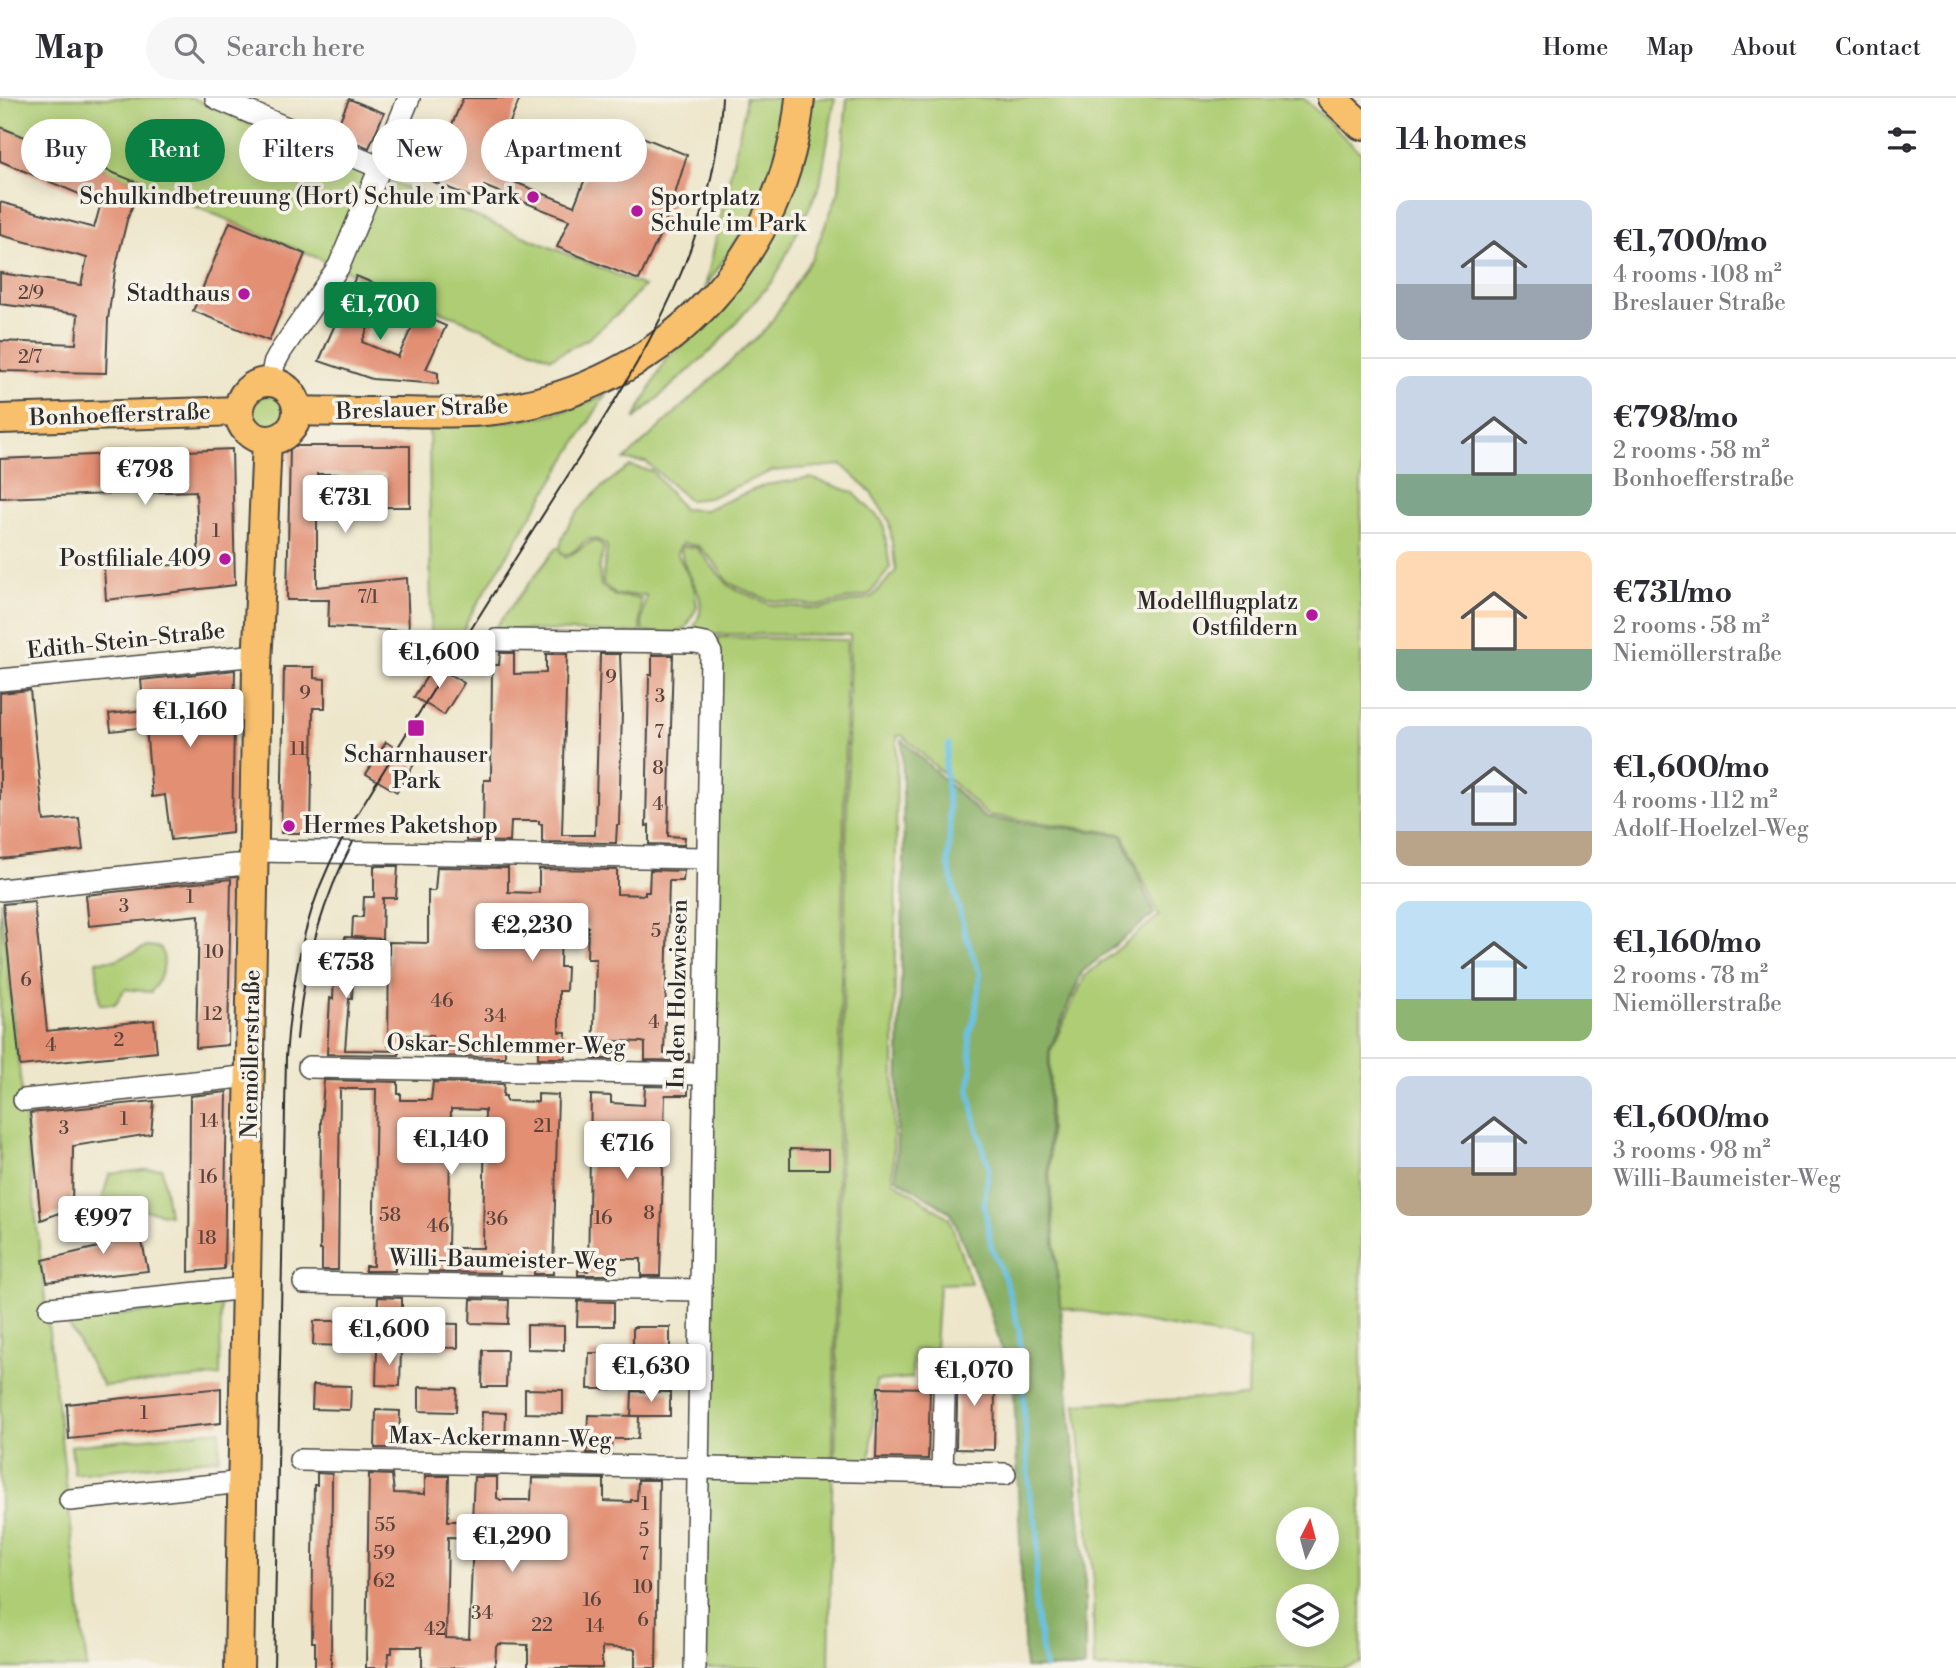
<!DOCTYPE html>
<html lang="en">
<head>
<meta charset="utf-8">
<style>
	:root { --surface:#fff; --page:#f7f7f7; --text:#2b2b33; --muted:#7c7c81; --line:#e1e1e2; --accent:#0b8043 }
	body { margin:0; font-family:"Libre Bodoni",serif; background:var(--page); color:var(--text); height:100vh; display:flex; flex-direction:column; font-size:26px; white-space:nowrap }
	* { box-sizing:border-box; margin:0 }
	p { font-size:23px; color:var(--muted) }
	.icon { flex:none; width:38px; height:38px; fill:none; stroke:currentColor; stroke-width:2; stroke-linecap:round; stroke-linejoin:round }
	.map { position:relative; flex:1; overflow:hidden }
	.side { display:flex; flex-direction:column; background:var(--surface); width:595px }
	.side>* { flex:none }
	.top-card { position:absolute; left:21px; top:21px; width:665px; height:63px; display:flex; gap:14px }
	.needle { width:46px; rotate:6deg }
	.fabs { position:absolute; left:1276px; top:1409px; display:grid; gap:14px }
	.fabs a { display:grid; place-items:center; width:63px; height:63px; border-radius:50%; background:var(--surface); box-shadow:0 4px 18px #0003; font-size:35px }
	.price { position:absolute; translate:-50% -60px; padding:0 16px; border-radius:7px; background:#fff; color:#222; font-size:23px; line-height:46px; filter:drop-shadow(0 2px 4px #0008) }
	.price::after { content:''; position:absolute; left:50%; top:42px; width:21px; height:16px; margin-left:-10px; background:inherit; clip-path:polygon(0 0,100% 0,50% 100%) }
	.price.active { background:var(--accent); color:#fff }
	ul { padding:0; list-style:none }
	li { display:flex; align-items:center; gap:21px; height:175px; padding:0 35px }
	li+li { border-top:2px solid var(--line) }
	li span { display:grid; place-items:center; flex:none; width:196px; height:140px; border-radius:14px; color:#555 }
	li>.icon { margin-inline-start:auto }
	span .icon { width:84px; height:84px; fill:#fffc; stroke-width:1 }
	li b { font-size:30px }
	h2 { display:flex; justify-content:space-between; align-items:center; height:84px; padding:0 35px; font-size:30px }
	.pill { padding:0 24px; border-radius:32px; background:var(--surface); box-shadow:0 4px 18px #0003; font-size:24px; line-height:63px }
	.pill.active { background:var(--accent); color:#fff }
	header { display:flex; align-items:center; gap:42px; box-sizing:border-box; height:98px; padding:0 35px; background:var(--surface); border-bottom:2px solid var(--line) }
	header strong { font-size:33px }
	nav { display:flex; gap:38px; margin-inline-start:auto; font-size:24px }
	.search { width:490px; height:63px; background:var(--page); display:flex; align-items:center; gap:18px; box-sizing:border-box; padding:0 24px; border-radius:38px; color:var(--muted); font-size:26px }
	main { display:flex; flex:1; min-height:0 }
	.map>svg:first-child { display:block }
	.green { fill:#aecd75; stroke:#6c7c50; stroke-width:2; fill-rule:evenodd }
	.forest { fill:#8ab066; stroke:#5a6e48; stroke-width:2 }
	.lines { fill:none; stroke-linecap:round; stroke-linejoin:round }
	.stream { stroke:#69c2e6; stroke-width:5 }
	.building { fill:#e28f73; fill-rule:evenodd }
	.minor-casing { stroke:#484743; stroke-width:24 }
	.major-casing { stroke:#484743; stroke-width:32 }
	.minor { stroke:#fff; stroke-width:21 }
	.major { stroke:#f8bf6c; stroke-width:28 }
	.tram { stroke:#2b2b2b; stroke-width:2 }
	.poi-dot { fill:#b5179e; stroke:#f7f3e8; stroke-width:2.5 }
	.labels { text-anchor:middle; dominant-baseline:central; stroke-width:7; stroke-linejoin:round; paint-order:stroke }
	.number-label { font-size:19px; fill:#59443d }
	.poi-label { font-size:23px; fill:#2b2b2b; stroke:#f7f3e8; text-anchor:end }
	.street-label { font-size:23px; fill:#2b2b2b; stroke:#f7f3e8 }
</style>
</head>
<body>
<header>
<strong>Map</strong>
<div class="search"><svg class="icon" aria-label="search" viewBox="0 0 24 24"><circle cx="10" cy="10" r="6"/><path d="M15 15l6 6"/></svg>Search here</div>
<nav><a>Home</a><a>Map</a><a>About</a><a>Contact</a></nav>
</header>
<main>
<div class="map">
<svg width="1361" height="1570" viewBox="0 0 1361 1570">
	<rect width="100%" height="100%" fill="#f7f3e8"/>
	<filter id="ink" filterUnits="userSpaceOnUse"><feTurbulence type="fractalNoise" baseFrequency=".0143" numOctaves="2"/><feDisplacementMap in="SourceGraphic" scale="14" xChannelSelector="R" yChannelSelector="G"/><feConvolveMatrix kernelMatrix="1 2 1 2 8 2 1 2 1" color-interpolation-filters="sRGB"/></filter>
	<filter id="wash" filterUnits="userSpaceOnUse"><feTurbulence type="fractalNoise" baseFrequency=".00686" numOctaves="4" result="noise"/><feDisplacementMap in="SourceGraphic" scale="28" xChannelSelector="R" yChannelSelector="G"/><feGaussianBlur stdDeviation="1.57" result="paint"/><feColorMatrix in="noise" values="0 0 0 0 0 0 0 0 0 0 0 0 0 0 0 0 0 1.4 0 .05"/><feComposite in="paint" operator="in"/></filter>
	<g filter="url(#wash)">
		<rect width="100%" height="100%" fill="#ede6ca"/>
		<g class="green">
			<polygon points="0,0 193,0 251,27 327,53 400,87 644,188 617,216 588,241 551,260 231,123 0,29"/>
			<polygon points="745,0 788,0 789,11 763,102 705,190 745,10"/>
			<polygon points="808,0 835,0 820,87 775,180 714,250 634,321 666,261 717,217 772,140 800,73"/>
			<path d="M847,0H1303L1361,55V1565L1343,1570H1094L1093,1472L1076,1306L1247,1298L1249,1243L1060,1209L1050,1081V954L1085,878L1159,818L1123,736L987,717L902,637L897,638L893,1083L949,1120L971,1185L939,1186L935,1251L913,1252L912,1280L876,1283L870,1366L835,1368L850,537L691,536C694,529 699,521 700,514C705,490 678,470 682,448L697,450L729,488L769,506L819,511L872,499L896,473L889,423L870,393L842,367L772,373L709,400L689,402L646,364L624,362L768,229L813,158L839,93ZM1288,1421H1326V1460H1288ZM1288,1498H1326V1536H1288Z"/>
			<path d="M606,296L468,521L460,542L448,535H431L429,327C491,326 550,325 606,296Z"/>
			<circle cx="269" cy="313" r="16"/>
			<path d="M630,368L652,373L683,411L705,412L765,387L811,380L853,394L883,424L890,470L870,496L819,508L768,502L729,485L714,464L698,448L682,445L677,455L694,489L697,509L686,530L677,535L643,534L642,522L646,497H616L603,486C602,472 607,461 607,448C585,430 584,451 566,457L560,453L566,460L592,443L599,444L604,450L599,471L601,488L615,498L641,500L640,535L494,531L557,449L560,451C563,419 605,385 630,368Z"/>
			<polygon points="718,539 847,542 829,1570 701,1570"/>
			<polygon points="0,802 87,1570 0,1570"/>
			<path d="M148,848L161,850C168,868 161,880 151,894L125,891L115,906H100L96,863L115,862Z"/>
			<polygon points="162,1070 169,1117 102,1103 109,1076"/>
			<polygon points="221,1207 220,1278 103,1288 66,1222"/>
			<polygon points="220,1332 219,1360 74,1376 71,1348"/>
		</g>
		<polygon class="forest" points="902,642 985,720 1122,737 1154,816 1082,874 1049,953 1048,1080 1085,1471 1085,1570 1025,1570 1014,1291 988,1207 951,1115 896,1080 904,757"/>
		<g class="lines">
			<polyline class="stream" points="949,646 945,665 950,727 948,765 965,835 980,877 975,917 969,938 972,970 969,992 976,1026 989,1068 984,1106 991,1148 1007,1186 1019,1232 1030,1401 1038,1434 1035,1510 1045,1570"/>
		</g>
		<g id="blocks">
			<g class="building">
				<polygon points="463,0 520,0 490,74 574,108 608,25 687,57 668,119 639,182 557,149 569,122 484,88 478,102 429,82"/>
				<polygon points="349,1 384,15 369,50 334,36"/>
				<polygon points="0,29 141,86 127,122 115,172 108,221 106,275 0,273 0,243 76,246 78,216 0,206 0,175 81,187 87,160 0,137 0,104 94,130 101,105 0,63"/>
				<polygon points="230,124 305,156 269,243 193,213"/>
				<polygon points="356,178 385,190 362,244 398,259 418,216 446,228 426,271 438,275 438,286 372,281 319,263"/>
				<polygon points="290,348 410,348 410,409 385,409 385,376 317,376 317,489 407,480 409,533 328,529 329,502 287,502"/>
				<polygon points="232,351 235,487 106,502 104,470 199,466 196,393 0,400 0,361"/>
				<polygon points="500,555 514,555 514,576 546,575 546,556 567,556 562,737 595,737 600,556 620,556 622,613 619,727 617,727 616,745 542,744 542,726 539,726 539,723 511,723 510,744 466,743 466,735 483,736 484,682 491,682 492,567 499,567"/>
				<polygon points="652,557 673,557 668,738 685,739 684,747 649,746 649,727 646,728 649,577 652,577"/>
				<polygon points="434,567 464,585 444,617 414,599"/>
				<polygon points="284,569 314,569 314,580 325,581 325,610 313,610 311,735 281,735"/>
				<polygon points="235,572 232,735 171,742 165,697 152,699 146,629 111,633 109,616 144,612 141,582"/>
				<polygon points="30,592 44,723 79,720 83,752 0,761 0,595"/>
				<polygon points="386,644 416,663 397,694 366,676"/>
				<polygon points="374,768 398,768 396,800 383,800 382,841 352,839 353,819 363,819 364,799 374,799"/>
				<polygon points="437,769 508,770 508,794 534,795 539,794 539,771 617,772 617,796 645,797 645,794 649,794 650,772 684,773 683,783 669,783 664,956 689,956 689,963 645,962 645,945 642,944 613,943 612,961 593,961 596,861 587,861 588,828 561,827 560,869 567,869 566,893 559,893 559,934 566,934 565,960 538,960 538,941 532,940 505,940 505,959 433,958 433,938 403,937 403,948 388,948 389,844 428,845 428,793 435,793"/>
				<polygon points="231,781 228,947 196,950 199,817 89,828 86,797"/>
				<polygon points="34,803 47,933 154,922 157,954 20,968 3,806"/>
				<polygon points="345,839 364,840 363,861 358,860 357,881 353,881 352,901 349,901 345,952 399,953 399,957 327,956 330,900 333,901 334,880 337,880 338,859 344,860"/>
				<path d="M324,982L398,984V996H401V1002H431L433,984L504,986L503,998H506V1003L538,1004V996L558,997L553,1176H534L535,1159L503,1158V1165H500V1175L429,1174L427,1158L399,1157L398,1162H395V1173H365V1168H373L376,991H340L338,1172H322V1152H320L321,1024ZM451,1011L485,1012L483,1150H448Z"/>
				<polygon points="645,988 688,989 688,997 665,997 660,1178 641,1178 641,1161 608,1161 608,1177 578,1177 578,1172 588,1173 591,997 611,998 611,1005 644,1007"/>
				<polygon points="227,994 224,1171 189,1174 190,998"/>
				<polygon points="154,1003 151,1036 73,1048 72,1110 41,1122 30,1015"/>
				<polygon points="790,1051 829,1052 829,1071 790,1071"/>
				<polygon points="118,1112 137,1120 148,1173 47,1184 43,1162 111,1146"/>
				<polygon points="378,1199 402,1200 402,1224 377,1223"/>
				<polygon points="471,1201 509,1202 508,1226 470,1225"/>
				<polygon points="578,1203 614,1204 614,1228 577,1228"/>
				<polygon points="314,1223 352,1223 351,1248 313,1247"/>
				<polygon points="420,1225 458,1226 458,1250 420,1249"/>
				<polygon points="527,1227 564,1228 564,1252 527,1251"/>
				<rect x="633" y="1229" width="37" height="24"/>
				<polygon points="377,1251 401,1251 400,1288 376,1287"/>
				<polygon points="483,1252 507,1252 506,1289 482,1289"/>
				<polygon points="589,1255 613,1255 612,1291 588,1291"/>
				<polygon points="956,1257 980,1257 980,1292 995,1293 994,1352 956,1351 958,1264"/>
				<polygon points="313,1287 351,1288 350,1312 312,1311"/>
				<polygon points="419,1289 457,1290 456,1314 419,1313"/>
				<polygon points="878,1289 930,1290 928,1361 876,1360"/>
				<polygon points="221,1290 221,1325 69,1341 67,1306"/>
				<polygon points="525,1291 563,1292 563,1316 525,1315"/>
				<polygon points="632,1293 670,1294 670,1318 631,1318"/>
				<polygon points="376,1312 400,1313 399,1350 375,1350"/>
				<polygon points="482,1314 506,1315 505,1353 481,1352"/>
				<polygon points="588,1317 639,1318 638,1341 612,1341 611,1355 587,1355"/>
				<polygon points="317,1375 332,1376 331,1570 315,1570 315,1544 312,1544 314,1387 317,1387"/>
				<path d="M369,1376L392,1377L394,1395L425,1396V1378H449L448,1423H472L474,1379H497V1400L501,1402H531L532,1380L604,1381V1403L631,1404V1402H637L638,1382H659L656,1570H635V1551L602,1549V1570H528V1547L498,1546L496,1549L495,1570H422V1549H392V1555H389L388,1570H366ZM448,1439L473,1440L469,1541L446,1540Z"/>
			</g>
		</g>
	</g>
	<g filter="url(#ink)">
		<use href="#blocks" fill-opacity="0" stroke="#484743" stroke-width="2"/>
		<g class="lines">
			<defs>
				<g id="minor">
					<polyline points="216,0 381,70"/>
					<polyline points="271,284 274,266 281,253 339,168 409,0"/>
					<polyline points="496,542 694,544 706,546 711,555 695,1570"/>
					<polyline points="0,582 258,557"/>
					<polyline points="254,753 706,760"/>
					<polyline points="1,792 235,767 254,767"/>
					<polyline points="309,969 703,976"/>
					<polyline points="24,1002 251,978"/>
					<polyline points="304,1185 701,1192"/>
					<polyline points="50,1210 247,1190"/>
					<polyline points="300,1362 1005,1376"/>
					<polyline points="942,1375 945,1264"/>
					<polyline points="70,1402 243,1384"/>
				</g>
				<g id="major">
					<polyline points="1332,0 1361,27"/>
					<circle cx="268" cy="313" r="29"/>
					<path d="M297,313C331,314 365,314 398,314C439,315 480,316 520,308C671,278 786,155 800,0"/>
					<polyline points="0,321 239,313"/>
					<polyline points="239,1570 257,569 267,342"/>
				</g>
			</defs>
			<use href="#minor" class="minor-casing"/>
			<use href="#major" class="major-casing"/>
			<use href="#minor" class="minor"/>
			<use href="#major" class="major"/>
			<g class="tram">
				<path d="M297,941C303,872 321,805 353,744"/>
				<path d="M274,1570L286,959C291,892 301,827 330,765C340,744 353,724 365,703C422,610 480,516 539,423C624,287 713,168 722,0"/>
			</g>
		</g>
	</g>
	<g class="poi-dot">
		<circle cx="533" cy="99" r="7"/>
		<circle cx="637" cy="113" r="7"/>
		<circle cx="244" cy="196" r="7"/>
		<circle cx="225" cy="461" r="7"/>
		<circle cx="1312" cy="517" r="7"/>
		<rect x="407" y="621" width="18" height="18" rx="3.5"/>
		<circle cx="289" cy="728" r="7"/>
	</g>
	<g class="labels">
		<g class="number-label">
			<text x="31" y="195">2/9</text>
			<text x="30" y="259">2/7</text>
			<text x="216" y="433">1</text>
			<text x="368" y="499">7/1</text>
			<text x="611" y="579">9</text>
			<text x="305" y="595">9</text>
			<text x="660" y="598">3</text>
			<text x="659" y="634">7</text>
			<text x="298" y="651">11</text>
			<text x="658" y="670">8</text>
			<text x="658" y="706">4</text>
			<text x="190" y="799">1</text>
			<text x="124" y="808">3</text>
			<text x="656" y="833">5</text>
			<text x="214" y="854">10</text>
			<text x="26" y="882">6</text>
			<text x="442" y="903">46</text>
			<text x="213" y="916">12</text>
			<text x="495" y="918">34</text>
			<text x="654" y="924">4</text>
			<text x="119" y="942">2</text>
			<text x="51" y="947">4</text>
			<text x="124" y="1021">1</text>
			<text x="209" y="1023">14</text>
			<text x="543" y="1028">21</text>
			<text x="64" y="1030">3</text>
			<text x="208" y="1079">16</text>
			<text x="649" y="1115">8</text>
			<text x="390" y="1117">58</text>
			<text x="603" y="1120">16</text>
			<text x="497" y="1121">36</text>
			<text x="438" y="1128">46</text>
			<text x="207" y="1140">18</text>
			<text x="144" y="1315">1</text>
			<text x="645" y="1406">1</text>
			<text x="385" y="1427">55</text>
			<text x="644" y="1432">5</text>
			<text x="384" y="1455">59</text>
			<text x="644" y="1456">7</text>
			<text x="384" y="1483">62</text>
			<text x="643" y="1489">10</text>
			<text x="592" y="1502">16</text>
			<text x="482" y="1515">34</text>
			<text x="643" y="1522">6</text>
			<text x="542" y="1527">22</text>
			<text x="595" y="1528">14</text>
			<text x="435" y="1531">42</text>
		</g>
		<g class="poi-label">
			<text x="519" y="99">Schulkindbetreuung (Hort) Schule im Park</text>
			<text x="651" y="100" text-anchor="start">Sportplatz<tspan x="651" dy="26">Schule im Park</tspan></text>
			<text x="230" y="196">Stadthaus</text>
			<text x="211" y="461">Postfiliale 409</text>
			<text x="1298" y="504">Modellflugplatz<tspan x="1298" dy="26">Ostfildern</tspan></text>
			<text x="416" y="657" text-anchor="middle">Scharnhauser<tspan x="416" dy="26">Park</tspan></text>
			<text x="303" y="728" text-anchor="start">Hermes Paketshop</text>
		</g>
		<g class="street-label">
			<text transform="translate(422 311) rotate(-2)">Breslauer Straße</text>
			<text transform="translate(120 317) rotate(-2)">Bonhoefferstraße</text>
			<text transform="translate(126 543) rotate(-6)">Edith-Stein-Straße</text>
			<text transform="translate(678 896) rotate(-89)">In den Holzwiesen</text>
			<text transform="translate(506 947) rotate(1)">Oskar-Schlemmer-Weg</text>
			<text transform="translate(251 956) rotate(-89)">Niemöllerstraße</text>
			<text transform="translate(503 1162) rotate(1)">Willi-Baumeister-Weg</text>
			<text transform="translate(500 1340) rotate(1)">Max-Ackermann-Weg</text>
		</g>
	</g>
</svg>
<div class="fabs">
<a><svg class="needle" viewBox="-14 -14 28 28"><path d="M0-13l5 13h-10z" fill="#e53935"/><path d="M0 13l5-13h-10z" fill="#7c7c81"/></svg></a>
<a><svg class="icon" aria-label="layers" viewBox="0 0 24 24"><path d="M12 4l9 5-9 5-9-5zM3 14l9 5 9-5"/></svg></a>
</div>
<b class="price active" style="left:380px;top:244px">€1,700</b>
<b class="price" style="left:145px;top:409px">€798</b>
<b class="price" style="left:345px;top:437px">€731</b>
<b class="price" style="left:439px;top:592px">€1,600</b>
<b class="price" style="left:190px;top:651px">€1,160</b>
<b class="price" style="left:532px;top:865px">€2,230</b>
<b class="price" style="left:346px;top:902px">€758</b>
<b class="price" style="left:451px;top:1079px">€1,140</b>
<b class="price" style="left:627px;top:1083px">€716</b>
<b class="price" style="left:103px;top:1158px">€997</b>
<b class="price" style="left:389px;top:1269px">€1,600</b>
<b class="price" style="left:651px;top:1306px">€1,630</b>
<b class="price" style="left:974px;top:1310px">€1,070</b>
<b class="price" style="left:512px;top:1476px">€1,290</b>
<div class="top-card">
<a class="pill">Buy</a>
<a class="pill active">Rent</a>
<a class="pill">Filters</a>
<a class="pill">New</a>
<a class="pill">Apartment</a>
</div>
</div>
<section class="side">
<h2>14 homes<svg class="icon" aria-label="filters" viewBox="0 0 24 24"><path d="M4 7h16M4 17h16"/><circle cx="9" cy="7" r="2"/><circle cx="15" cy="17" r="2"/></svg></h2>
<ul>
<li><span style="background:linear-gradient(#c9d6e8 60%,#9aa5b1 0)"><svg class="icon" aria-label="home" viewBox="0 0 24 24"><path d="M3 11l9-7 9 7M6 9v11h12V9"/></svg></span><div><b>€1,700/mo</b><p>4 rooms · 108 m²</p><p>Breslauer Straße</p></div></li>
<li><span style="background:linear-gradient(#c9d6e8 70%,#7fa58c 0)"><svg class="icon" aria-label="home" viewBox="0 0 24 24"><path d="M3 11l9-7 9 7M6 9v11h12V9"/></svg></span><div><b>€798/mo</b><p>2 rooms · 58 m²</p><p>Bonhoefferstraße</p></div></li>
<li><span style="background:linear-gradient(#ffd9b3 70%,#7fa58c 0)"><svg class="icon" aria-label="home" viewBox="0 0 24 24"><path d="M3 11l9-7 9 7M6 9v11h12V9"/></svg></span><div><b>€731/mo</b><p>2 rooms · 58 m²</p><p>Niemöllerstraße</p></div></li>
<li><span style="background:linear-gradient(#c9d6e8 75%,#b9a48a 0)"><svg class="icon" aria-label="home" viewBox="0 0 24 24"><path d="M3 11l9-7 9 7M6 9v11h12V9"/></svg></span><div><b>€1,600/mo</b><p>4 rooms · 112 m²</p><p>Adolf-Hoelzel-Weg</p></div></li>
<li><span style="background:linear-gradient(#bfe0f5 70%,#8fb573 0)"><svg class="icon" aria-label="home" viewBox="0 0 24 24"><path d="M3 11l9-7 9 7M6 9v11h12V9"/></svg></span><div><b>€1,160/mo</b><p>2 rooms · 78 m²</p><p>Niemöllerstraße</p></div></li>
<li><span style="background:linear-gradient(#c9d6e8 65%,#b9a48a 0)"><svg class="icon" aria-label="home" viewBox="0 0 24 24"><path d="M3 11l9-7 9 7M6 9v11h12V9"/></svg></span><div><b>€1,600/mo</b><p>3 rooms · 98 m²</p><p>Willi-Baumeister-Weg</p></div></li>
</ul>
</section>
</main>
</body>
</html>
